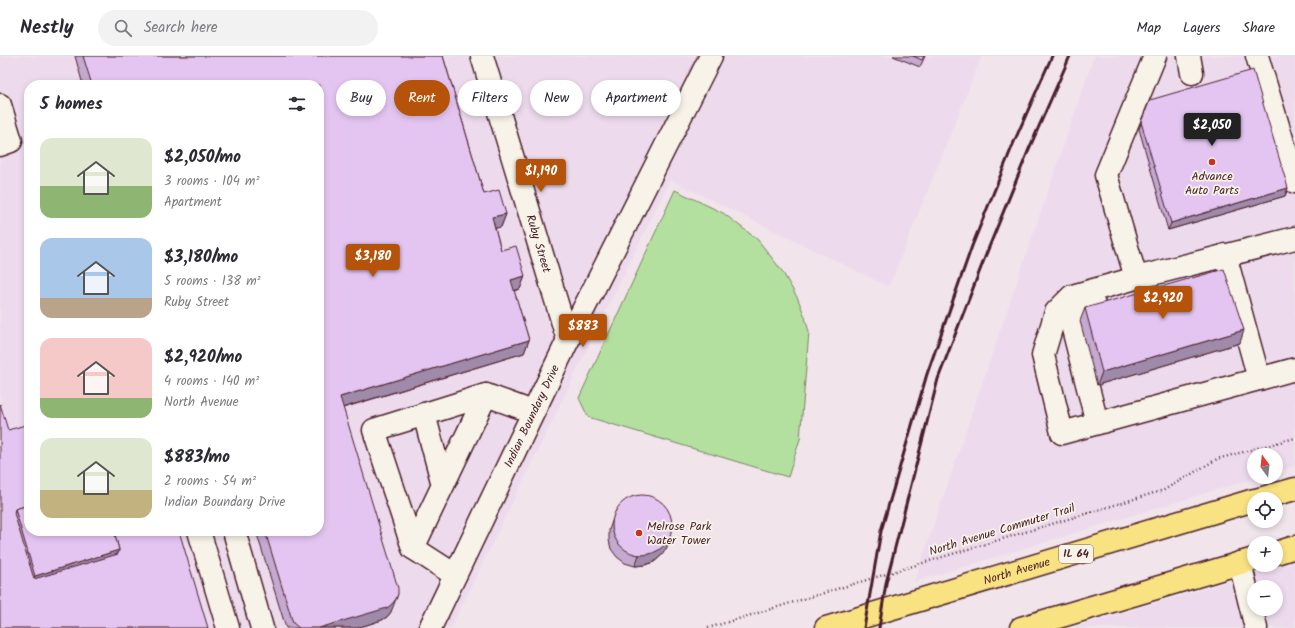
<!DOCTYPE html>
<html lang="en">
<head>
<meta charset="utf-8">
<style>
	:root { --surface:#fff; --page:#f2f2f3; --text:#2b2b33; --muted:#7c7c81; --line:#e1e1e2; --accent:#b45309 }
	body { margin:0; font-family:Kalam,sans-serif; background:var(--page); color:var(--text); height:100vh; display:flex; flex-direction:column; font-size:15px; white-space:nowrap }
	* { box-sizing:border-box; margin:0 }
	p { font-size:13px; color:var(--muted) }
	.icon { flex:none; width:22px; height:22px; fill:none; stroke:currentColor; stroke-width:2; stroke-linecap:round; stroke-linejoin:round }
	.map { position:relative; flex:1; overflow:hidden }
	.details { position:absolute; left:24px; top:24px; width:300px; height:456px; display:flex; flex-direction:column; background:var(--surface); border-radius:16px; box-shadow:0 2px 6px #0003 }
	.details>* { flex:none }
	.banner { position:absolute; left:336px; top:24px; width:380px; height:36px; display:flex; gap:8px }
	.needle { width:26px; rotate:345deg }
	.buttons { position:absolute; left:1247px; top:392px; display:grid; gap:8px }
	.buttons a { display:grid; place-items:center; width:36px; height:36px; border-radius:50%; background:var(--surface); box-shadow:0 2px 6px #0003; font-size:20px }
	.price { position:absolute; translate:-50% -34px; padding:0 9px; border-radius:4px; background:var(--accent); color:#fff; font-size:13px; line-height:26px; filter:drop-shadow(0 1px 2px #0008) }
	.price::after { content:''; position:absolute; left:50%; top:24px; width:12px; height:9px; margin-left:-6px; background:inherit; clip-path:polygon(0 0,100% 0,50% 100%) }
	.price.active { background:#222; color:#fff }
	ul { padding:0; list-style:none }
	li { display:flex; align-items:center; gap:12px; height:100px; padding:0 16px }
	li span { display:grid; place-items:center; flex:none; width:112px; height:80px; border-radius:12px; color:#555 }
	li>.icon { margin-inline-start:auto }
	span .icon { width:48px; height:48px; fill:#fffc; stroke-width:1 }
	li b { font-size:17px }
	h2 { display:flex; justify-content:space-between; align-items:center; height:48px; padding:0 16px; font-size:17px }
	.tag { padding:0 14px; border-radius:18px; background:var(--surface); box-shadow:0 2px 6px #0003; font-size:14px; line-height:36px }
	.tag.active { background:var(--accent); color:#fff }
	header { display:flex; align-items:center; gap:24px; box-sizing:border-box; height:56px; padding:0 20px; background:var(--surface); border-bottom:1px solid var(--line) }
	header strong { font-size:19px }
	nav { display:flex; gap:22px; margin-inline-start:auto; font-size:14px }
	.search { width:280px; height:36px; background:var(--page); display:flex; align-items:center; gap:10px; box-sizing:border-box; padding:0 14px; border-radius:22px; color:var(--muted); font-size:15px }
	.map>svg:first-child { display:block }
	.built { fill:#eddbed; fill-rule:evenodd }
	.green { fill:#b3e09f; stroke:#7e8065 }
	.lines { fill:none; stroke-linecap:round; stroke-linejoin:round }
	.minor-casing { stroke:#4a1f2b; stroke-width:25 }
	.major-casing { stroke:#4a1f2b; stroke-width:25 }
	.path { stroke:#4a1f2b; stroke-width:2.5; stroke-dasharray:1 3; stroke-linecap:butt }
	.minor { stroke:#f7f3e8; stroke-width:22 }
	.major { stroke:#f8e281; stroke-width:22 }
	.rail { stroke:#4a1f2b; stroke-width:3 }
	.wall { fill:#c4a9d0; stroke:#4a1f2b }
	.shaded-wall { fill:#a08aa9; stroke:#4a1f2b }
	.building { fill:#e4c5f2; stroke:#4a1f2b }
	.poi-dot { fill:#c8321e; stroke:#f7f3e8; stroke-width:1.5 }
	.labels { text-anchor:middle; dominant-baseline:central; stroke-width:3.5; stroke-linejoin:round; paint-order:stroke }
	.shield { fill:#f7f3e8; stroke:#7e5f64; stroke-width:1 }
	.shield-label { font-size:11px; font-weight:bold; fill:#4a1f2b }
	.poi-label { font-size:12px; fill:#4a1f2b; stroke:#f7f3e8 }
	.street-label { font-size:12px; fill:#4a1f2b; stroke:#f7f3e8 }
</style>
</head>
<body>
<header>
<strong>Nestly</strong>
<div class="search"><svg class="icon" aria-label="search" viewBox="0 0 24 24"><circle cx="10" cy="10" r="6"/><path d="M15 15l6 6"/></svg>Search here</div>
<nav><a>Map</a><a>Layers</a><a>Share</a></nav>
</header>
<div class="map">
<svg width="1295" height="572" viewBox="0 0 1295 572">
	<rect width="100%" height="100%" fill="#f1e5eb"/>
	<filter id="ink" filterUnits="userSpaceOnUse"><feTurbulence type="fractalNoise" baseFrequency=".025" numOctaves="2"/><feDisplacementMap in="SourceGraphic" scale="8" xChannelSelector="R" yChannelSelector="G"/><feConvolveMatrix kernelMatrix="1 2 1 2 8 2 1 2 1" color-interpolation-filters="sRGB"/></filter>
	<g filter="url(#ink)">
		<g class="built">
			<path d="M0,0H982L889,231L670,124L451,572H0ZM29,29H319V475H29Z"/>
			<polygon points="1094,0 1295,0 1295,410 1276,416 1276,399 1254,399 1254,421 1259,421 914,526"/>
			<path d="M1295,506V572H1071ZM1254,531H1276V553H1254Z"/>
		</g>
		<polygon class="green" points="675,134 723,157 758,184 782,215 798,243 805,261 809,276 800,383 788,421 588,361 579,342"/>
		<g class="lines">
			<defs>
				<g id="minor">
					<path id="s1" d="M482,0L568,284"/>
					<polyline points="1155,0 1106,119 1136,222 1295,182"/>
					<polyline points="1189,0 1192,17"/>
					<polyline points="1257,0 1295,126"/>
					<polyline points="0,49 11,85 0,89"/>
					<polyline points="1225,199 1259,323 1295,313"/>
					<polyline points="1136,222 1072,240 1056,256 1043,299 1062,377 1259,323"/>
					<polyline points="1094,249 1075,254 1070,261 1097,367"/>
					<polyline points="424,358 443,429"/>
					<polyline points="199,475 228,572"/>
					<polyline points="234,475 262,572"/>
					<polyline points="413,492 486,339"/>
					<polyline points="1240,507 1256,572"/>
					<polyline points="455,519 413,492 374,374 486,339 533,356"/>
					<path id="s2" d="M430,572L568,284L711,0"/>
				</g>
				<g id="major">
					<polyline points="1259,443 1295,433"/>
					<polyline points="1276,497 1295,491"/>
					<path id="s3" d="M826,572L1254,444"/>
					<polyline points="1021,572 1254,503"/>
				</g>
			</defs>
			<use href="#minor" class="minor-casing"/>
			<use href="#major" class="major-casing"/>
			<polyline class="path" points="708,572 1164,434 1217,403 1295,382"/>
			<use href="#minor" class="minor"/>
			<use href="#major" class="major"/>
			<g class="rail">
				<polyline points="864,572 881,475 927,318 972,190 1014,86 1052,0"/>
				<polyline points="879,572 886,527 938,323 987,196 1029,93 1070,0"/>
			</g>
		</g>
		<g class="wall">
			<polygon points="75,0 443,0 484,138 506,158 501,171 495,172 501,194 525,220 520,233 514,235 529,284 524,297 343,352 391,556 387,561 382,564 357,572 286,572 256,475 319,475 319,29 83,29"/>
			<polygon points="893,0 925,0 920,11"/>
			<polygon points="1150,44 1288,132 1285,140 1168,174 1139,73"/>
			<polygon points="1085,252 1240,287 1097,329 1080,265"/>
			<polygon points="8,374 208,572 0,572"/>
			<polygon points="616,454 667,491 662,499 654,506 645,509 635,510 625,507 617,501 611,493 609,484 609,474"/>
		</g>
		<g class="shaded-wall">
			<polygon points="1288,132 1285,140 1168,174 1171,167"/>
			<polygon points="506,158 501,171 487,174 492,161"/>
			<polygon points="525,220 520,233 506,237 511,224"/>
			<polygon points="1244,274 1240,287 1097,329 1102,316"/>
			<polygon points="529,284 524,297 335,354 340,341"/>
			<polygon points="671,480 667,491 662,499 654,506 645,509 635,510 639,499"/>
			<polygon points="119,494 113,511 29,536 35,520"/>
			<polygon points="398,538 391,556 387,561 382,564 357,572 319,572"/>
		</g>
		<g class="building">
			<polygon points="83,0 443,0 484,138 499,134 506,158 492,161 501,194 516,190 525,220 511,224 529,284 340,341 398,532 398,538 396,543 392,548 387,552 319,572 299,572 293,567 265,475 319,475 319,29 92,29"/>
			<polygon points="913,0 924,0 922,4"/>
			<polygon points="1253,14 1288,132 1171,167 1141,66 1150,44"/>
			<polygon points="1224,213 1244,274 1102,316 1085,252"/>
			<polygon points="0,348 8,374 29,368 29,449 15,453 14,457 34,523 118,498 119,494 114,475 179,475 208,572 0,572"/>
			<circle cx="642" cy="469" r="30"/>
			<polygon points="29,449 29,475 114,475 119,494 35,520 15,453"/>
		</g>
	</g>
	<g class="poi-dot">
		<circle cx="1212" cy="106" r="4"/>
		<circle cx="639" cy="477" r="4"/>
	</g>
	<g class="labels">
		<rect class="shield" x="1059" y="489" width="34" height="18" rx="3"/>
		<g class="shield-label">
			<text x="1076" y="498">IL 64</text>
		</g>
		<g class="poi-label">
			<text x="1212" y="120">Advance<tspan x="1212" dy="14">Auto Parts</tspan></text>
			<text x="647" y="470" text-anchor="start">Melrose Park<tspan x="647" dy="14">Water Tower</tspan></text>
		</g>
		<g class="street-label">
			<text stroke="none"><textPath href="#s1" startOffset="196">Ruby Street</textPath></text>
			<text stroke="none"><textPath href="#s2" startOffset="235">Indian Boundary Drive</textPath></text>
			<text transform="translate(1002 474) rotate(-17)">North Avenue Commuter Trail</text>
			<text stroke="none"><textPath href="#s3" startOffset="199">North Avenue</textPath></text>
		</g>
	</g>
</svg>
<div class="buttons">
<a><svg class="needle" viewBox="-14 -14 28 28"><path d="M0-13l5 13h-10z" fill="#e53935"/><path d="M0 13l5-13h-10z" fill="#7c7c81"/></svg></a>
<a><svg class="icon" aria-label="locate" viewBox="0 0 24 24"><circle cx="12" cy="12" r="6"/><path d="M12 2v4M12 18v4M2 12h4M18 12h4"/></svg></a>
<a>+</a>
<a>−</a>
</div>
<b class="price active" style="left:1212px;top:91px">$2,050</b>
<b class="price" style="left:541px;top:137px">$1,190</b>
<b class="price" style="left:373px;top:222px">$3,180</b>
<b class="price" style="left:1163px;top:264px">$2,920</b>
<b class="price" style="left:583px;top:292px">$883</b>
<div class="banner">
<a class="tag">Buy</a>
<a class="tag active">Rent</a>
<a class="tag">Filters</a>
<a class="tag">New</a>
<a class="tag">Apartment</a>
</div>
<section class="details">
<h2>5 homes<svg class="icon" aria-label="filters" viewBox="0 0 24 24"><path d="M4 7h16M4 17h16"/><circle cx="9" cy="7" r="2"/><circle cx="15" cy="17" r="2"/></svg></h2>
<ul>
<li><span style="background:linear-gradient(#dfe7d0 60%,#8fb573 0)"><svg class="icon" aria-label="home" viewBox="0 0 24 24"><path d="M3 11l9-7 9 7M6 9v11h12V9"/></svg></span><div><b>$2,050/mo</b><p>3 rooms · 104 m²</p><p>Apartment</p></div></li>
<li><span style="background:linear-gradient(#a9c7e8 75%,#b9a48a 0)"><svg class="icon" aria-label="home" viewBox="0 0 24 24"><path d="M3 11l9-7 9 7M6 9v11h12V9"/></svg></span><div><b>$3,180/mo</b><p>5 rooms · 138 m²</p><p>Ruby Street</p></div></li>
<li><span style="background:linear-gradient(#f6c9c9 75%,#8fb573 0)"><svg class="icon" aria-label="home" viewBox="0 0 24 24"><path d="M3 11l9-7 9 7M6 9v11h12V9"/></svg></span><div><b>$2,920/mo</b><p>4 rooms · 140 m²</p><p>North Avenue</p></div></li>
<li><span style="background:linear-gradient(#dfe7d0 65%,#c2b280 0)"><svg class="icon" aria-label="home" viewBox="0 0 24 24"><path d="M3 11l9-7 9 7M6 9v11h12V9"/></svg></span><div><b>$883/mo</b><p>2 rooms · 54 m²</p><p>Indian Boundary Drive</p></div></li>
</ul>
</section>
</div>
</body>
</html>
